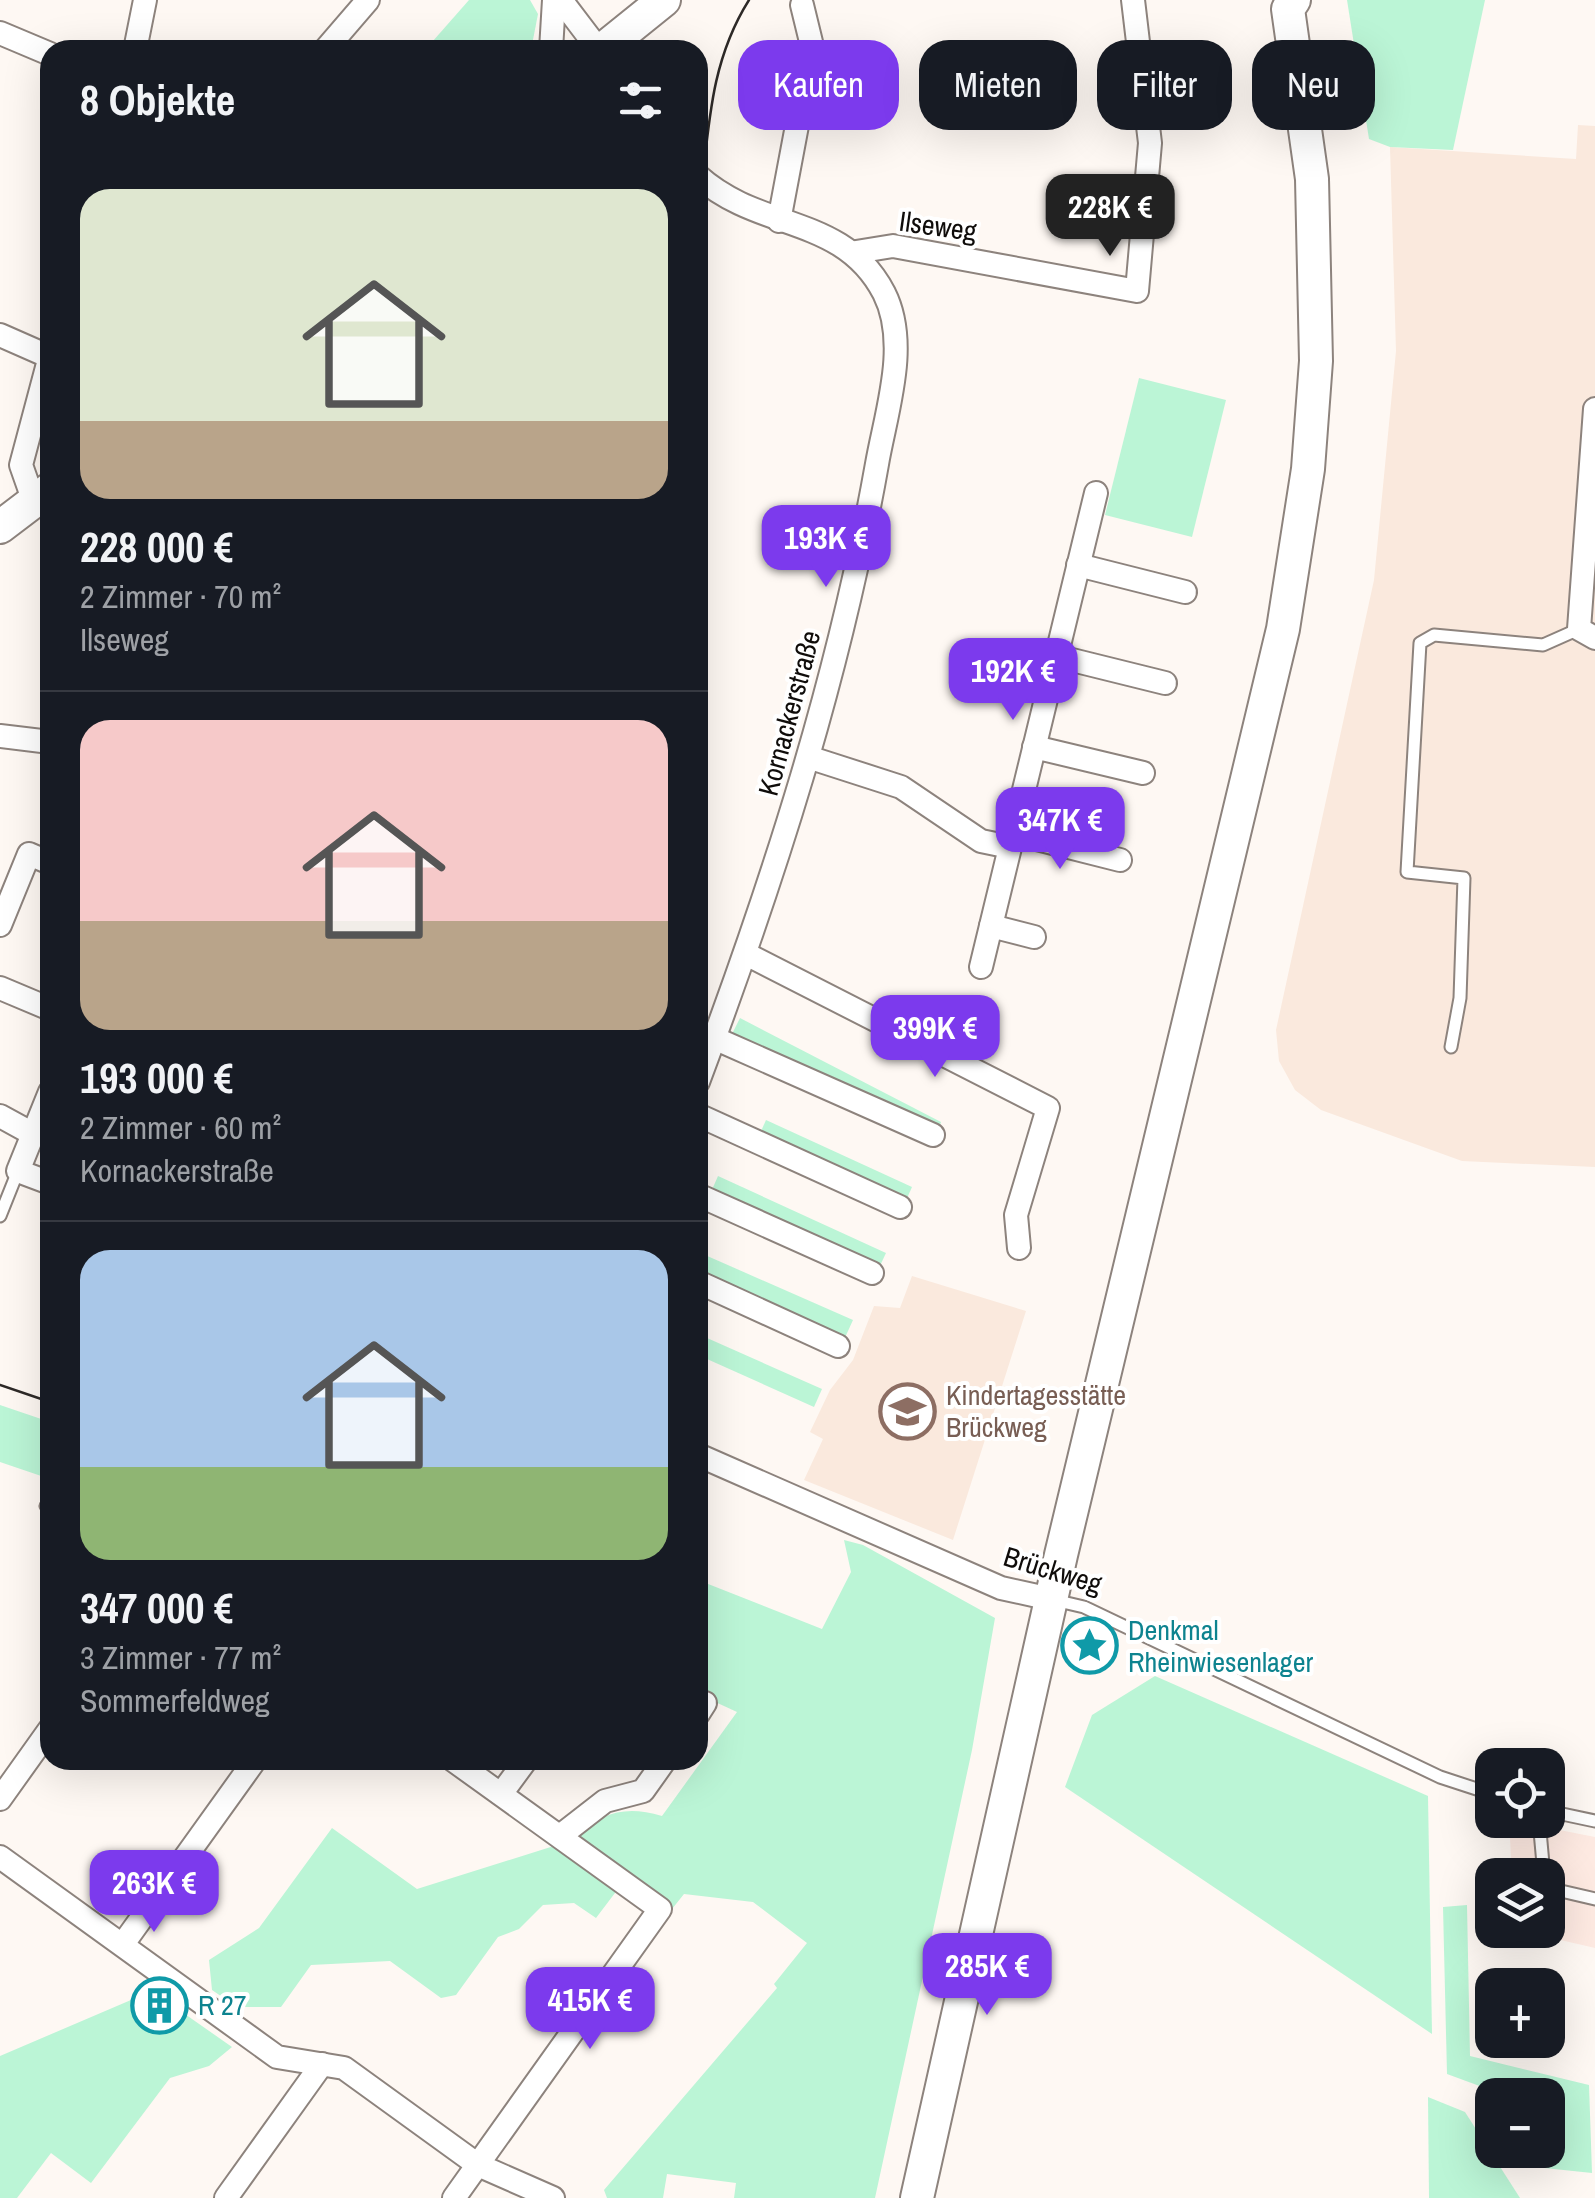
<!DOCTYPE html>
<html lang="de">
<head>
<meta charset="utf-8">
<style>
	:root { --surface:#171b24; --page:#20242c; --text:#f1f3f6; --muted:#9ea1a6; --line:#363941; --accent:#7c3aed }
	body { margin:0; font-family:"Archivo Narrow",sans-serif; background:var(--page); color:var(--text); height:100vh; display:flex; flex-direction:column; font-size:38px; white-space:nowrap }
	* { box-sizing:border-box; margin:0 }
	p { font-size:32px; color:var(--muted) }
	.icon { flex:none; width:55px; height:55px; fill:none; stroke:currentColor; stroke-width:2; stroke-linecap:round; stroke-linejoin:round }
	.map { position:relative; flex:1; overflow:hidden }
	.sheet { position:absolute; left:40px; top:40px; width:668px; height:1730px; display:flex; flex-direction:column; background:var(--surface); border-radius:30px; box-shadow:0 10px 40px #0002 }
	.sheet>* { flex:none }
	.top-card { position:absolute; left:738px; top:40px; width:708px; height:90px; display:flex; gap:20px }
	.fabs { position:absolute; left:1475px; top:1748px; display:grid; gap:20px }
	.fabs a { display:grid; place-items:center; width:90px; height:90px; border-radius:20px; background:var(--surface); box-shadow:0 10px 40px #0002; font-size:50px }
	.price { position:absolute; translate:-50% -85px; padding:0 22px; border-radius:20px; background:var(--accent); color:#fff; font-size:32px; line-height:65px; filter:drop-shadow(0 2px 5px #0008) }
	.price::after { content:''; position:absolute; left:50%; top:60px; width:30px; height:22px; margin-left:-15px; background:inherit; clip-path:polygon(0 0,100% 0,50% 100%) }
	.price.selected { background:#222; color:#fff }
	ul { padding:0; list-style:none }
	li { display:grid; align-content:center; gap:20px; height:530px; padding:0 40px }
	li+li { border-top:2px solid var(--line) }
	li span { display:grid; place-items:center; height:310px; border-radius:30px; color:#555 }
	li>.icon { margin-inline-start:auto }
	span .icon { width:180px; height:180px; fill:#fffc; stroke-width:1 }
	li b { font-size:42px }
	h2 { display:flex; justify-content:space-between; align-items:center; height:120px; padding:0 40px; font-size:42px }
	.chip { padding:0 35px; border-radius:30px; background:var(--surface); box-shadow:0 10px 40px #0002; font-size:35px; line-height:90px }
	.chip.selected { background:var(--accent); color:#fff }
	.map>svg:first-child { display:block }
	.commercial { fill:#feeae2 }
	.built { fill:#fae9dd }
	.green { fill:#bbf5d6 }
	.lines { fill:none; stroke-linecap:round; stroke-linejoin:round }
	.lane-casing { stroke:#8d837d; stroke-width:15 }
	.street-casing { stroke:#8d837d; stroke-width:26 }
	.secondary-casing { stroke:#8d837d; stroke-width:36 }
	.lane { stroke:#fff; stroke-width:11 }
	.street { stroke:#fff; stroke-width:22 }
	.secondary { stroke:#fff; stroke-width:32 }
	.tram { stroke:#2e2a28; stroke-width:2.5 }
	.labels { text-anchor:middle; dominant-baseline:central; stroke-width:8; stroke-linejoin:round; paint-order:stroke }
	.street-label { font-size:28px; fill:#0f0c0a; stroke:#fff }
	.education-label { font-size:28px; fill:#785e54; stroke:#fff; text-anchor:start }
	.culture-label { font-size:28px; fill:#0d838f; stroke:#fff; text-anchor:start }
</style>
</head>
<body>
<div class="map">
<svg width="1595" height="2198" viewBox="0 0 1595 2198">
	<rect width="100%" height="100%" fill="#fef8f3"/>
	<polygon class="commercial" points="1509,1820 1595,1837 1595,1948 1518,1930 1548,1930 1548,1875 1512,1875"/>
	<g class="built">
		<polygon points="1578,125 1595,126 1595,1167 1462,1161 1321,1110 1295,1090 1279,1061 1276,1030 1374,580 1396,351 1390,147 1576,159"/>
		<polygon points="912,1276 1026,1311 953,1540 804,1480 823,1439 810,1432 830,1390 853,1360 874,1306 900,1308"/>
	</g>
	<g class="green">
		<polygon points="469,0 530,0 538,14 531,50 425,50"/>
		<polygon points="1347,0 1485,0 1453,150 1390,147 1369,139"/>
		<polygon points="1139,378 1226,400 1192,537 1105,515"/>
		<polygon points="740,1018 941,1122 938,1131 732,1034"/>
		<polygon points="766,1120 912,1187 904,1205 758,1138"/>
		<polygon points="718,1176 886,1253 878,1270 711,1192"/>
		<polygon points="705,1255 853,1320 843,1342 698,1272"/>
		<polygon points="698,1334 822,1389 814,1407 698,1355"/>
		<polygon points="0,1405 50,1422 50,1479 0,1462"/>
		<path d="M844,1540L863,1545L995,1618L972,1750L875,2198H734L736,2183L667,2174L663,2198H607L604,2190L777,1988L774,1984L807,1943L753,1902L684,1894L672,1909L574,1836C604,1813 624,1805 662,1816L737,1712L698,1694V1580L822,1629L851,1572Z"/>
		<polygon points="1155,1676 1428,1796 1432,2034 1065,1787 1092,1715"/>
		<polygon points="332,1828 417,1889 557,1845 618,1889 596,1918 574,1903 543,1905 519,1929 498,1937 456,1995 441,1998 390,1961 311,1965 281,2007 237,2007 212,1990 209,1960 259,1928"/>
		<polygon points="1467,1905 1470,2056 1589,2085 1592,2173 1535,2167 1524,2150 1548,2150 1548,2095 1492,2095 1492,2100 1485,2088 1447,2074 1443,1907"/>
		<polygon points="152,1991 232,2047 209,2066 170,2078 91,2183 51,2153 17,2198 0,2198 0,2056"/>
		<polygon points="1428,2097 1465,2112 1520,2198 1429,2198"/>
	</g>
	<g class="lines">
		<defs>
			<g id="lane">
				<polyline points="1451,1047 1460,998 1464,878 1407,872 1420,643 1434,635 1543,645 1579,629"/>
				<polyline points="0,1216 18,1171"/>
				<polyline points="46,1506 50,1508"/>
				<polyline points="1054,1600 1084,1607 1440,1777 1492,1794"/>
				<polyline points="1548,1811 1595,1821"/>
				<polyline points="1539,1820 1544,1875"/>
				<polyline points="1548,1888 1595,1899"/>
			</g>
			<g id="street">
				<polyline points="561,0 599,50"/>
				<polyline points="0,33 50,54"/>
				<polyline points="135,50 145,0"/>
				<polyline points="325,50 368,0"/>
				<polyline points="551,50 554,0"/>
				<path d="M698,176C760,232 843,214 884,293C910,344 886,412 877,464C839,678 774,879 698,1082"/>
				<polyline points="779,221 812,46 802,5"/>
				<polyline points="856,252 893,246 1137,291 1150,143 1133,0"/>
				<polyline points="0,335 50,357"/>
				<polyline points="1595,409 1579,629 1595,638"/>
				<polyline points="34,502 21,465 50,356"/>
				<polyline points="1078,565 1185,592"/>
				<polyline points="1056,656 1165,683"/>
				<polyline points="0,736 50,742"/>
				<polyline points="1034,747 1143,773"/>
				<polyline points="811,758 901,787 981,841 1010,847"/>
				<polyline points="1013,833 1120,860"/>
				<polyline points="0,925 29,854 50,863"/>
				<polyline points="991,926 1034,937"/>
				<polyline points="746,954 1048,1108 1016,1215 1019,1248"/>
				<polyline points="981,967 1096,493"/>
				<polyline points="0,988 50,1009"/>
				<polyline points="714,1038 933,1135"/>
				<polyline points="50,1092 18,1171 50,1183"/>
				<polyline points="698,1115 900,1207"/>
				<polyline points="0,1116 33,1134"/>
				<polyline points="698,1195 872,1273"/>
				<polyline points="698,1282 838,1346"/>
				<polyline points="698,1455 1001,1588 1051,1599"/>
				<polyline points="698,1714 705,1703"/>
				<polyline points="453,1760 660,1909 454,2198"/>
				<polyline points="501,1794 526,1760"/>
				<polyline points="0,1799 50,1729"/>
				<polyline points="560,1836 605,1801 643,1791 665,1760"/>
				<polyline points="0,1857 277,2057 344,2068 478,2165 553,2198"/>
				<polyline points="123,1944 255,1760"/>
				<polyline points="226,2198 322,2064"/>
			</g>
			<g id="secondary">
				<polyline points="602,50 664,0"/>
				<polyline points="0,527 50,489"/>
				<polyline points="917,2198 1061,1555 1283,629 1308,469 1316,361 1312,179 1288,9 1294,0"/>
			</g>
		</defs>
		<use href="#lane" class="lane-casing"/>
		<use href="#street" class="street-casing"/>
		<use href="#secondary" class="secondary-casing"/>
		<use href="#lane" class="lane"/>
		<use href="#street" class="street"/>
		<use href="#secondary" class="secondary"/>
		<g class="tram">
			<path d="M698,218C709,141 706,68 749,0"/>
			<polyline points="0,1385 50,1402"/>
		</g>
	</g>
	<defs>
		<symbol id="school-ring" viewBox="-11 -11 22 22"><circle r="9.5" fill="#fff" stroke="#8d6e63" stroke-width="1.5"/><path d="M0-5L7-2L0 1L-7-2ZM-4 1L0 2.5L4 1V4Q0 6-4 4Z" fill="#8d6e63"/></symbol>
		<symbol id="sight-ring" viewBox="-11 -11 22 22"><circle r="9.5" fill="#fff" stroke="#0f9aa8" stroke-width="1.5"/><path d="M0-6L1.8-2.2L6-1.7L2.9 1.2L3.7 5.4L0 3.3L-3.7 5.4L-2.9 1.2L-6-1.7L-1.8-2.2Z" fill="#0f9aa8"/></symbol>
		<symbol id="building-ring" viewBox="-11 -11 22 22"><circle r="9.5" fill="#fff" stroke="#0f9aa8" stroke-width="1.5"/><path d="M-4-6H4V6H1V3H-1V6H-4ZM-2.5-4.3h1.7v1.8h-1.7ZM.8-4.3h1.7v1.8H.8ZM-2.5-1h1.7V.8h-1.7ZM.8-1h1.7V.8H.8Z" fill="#0f9aa8"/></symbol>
	</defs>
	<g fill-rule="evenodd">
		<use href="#school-ring" x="876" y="1380" width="63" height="63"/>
		<use href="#sight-ring" x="1058" y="1614" width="63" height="63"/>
		<use href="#building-ring" x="128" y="1974" width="63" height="63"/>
	</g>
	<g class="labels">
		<g class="street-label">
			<text transform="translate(938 226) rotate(8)">Ilseweg</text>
			<text transform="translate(789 713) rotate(-75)">Kornackerstraße</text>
			<text transform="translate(1053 1570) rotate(17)">Brückweg</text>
		</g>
		<g class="education-label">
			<text x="946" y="1395">Kindertagesstätte<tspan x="946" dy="32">Brückweg</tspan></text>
		</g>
		<g class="culture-label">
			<text x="1128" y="1630">Denkmal<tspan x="1128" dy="32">Rheinwiesenlager</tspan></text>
			<text x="198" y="2005">R 27</text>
		</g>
	</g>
</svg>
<div class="fabs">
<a><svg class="icon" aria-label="locate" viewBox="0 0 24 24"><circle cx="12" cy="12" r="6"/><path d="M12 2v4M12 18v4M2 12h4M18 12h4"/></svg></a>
<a><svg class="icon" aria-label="layers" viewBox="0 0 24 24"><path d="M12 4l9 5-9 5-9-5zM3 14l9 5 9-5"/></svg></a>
<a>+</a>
<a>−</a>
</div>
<b class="price selected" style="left:1110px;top:259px">228K €</b>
<b class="price" style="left:826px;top:590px">193K €</b>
<b class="price" style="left:1013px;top:723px">192K €</b>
<b class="price" style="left:1060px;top:872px">347K €</b>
<b class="price" style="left:935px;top:1080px">399K €</b>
<b class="price" style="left:154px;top:1935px">263K €</b>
<b class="price" style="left:987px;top:2018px">285K €</b>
<b class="price" style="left:590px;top:2052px">415K €</b>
<div class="top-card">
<a class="chip selected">Kaufen</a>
<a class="chip">Mieten</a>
<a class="chip">Filter</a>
<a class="chip">Neu</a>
</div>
<section class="sheet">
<h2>8 Objekte<svg class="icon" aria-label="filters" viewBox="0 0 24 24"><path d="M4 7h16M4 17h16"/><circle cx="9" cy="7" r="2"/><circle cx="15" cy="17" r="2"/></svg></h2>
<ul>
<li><span style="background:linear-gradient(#dfe7d0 75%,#b9a48a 0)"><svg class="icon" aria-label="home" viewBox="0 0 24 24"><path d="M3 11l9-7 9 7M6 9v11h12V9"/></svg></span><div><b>228 000 €</b><p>2 Zimmer · 70 m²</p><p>Ilseweg</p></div></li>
<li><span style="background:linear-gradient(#f6c9c9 65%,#b9a48a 0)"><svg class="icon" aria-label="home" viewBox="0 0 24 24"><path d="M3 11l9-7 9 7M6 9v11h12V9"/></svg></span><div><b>193 000 €</b><p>2 Zimmer · 60 m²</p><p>Kornackerstraße</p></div></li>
<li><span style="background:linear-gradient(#a9c7e8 70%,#8fb573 0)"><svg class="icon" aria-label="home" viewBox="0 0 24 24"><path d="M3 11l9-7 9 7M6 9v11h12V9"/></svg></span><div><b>347 000 €</b><p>3 Zimmer · 77 m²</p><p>Sommerfeldweg</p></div></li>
</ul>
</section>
</div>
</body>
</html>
